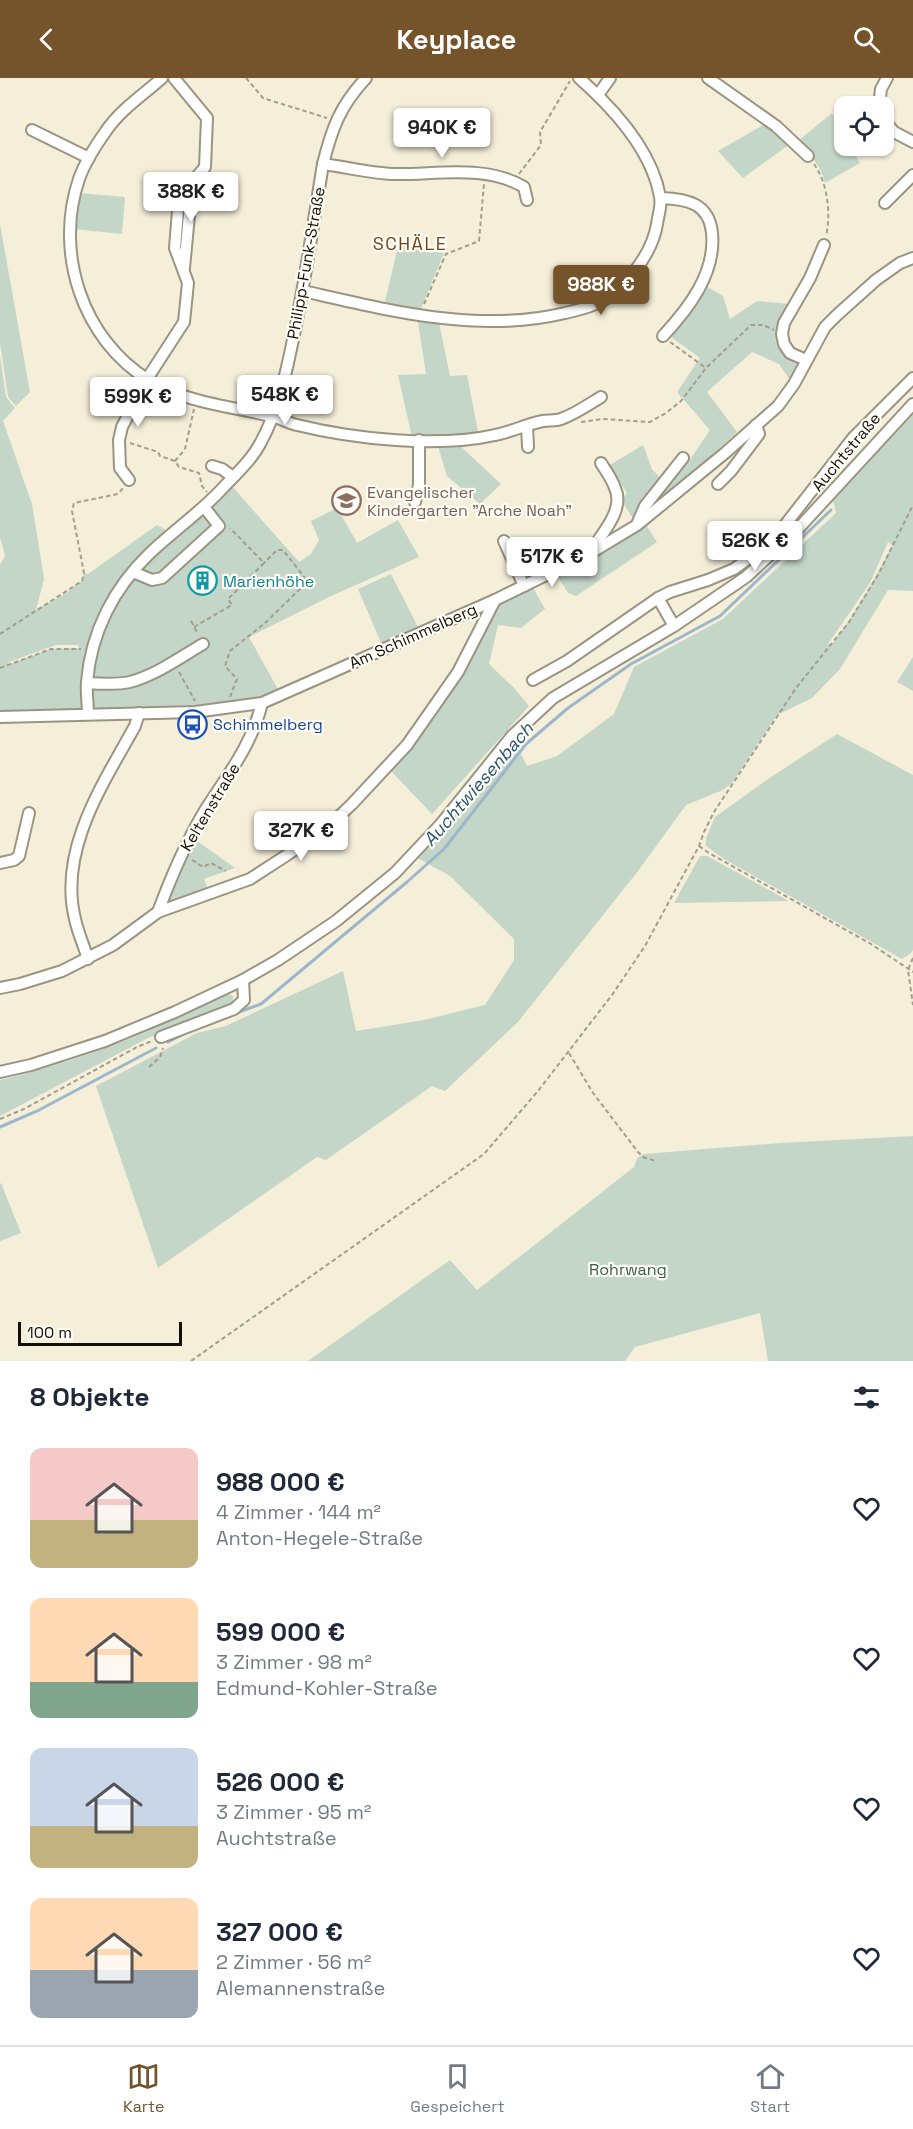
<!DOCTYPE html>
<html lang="de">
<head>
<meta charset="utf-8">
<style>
	:root { --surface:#fff; --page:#f2f2f3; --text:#1f2937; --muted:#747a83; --line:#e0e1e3; --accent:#75532b }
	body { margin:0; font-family:"Space Grotesk",sans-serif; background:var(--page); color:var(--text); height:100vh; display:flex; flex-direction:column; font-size:22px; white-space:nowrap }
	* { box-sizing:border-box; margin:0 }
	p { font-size:20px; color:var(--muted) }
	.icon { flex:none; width:33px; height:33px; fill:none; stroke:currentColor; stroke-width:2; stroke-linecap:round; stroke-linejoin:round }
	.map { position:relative; height:1283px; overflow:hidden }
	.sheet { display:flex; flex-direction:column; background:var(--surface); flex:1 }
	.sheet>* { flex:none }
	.fabs { position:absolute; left:834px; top:18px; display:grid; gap:12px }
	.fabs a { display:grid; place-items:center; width:60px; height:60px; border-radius:12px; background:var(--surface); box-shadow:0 2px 4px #0004; font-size:30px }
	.scale { position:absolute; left:18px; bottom:15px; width:164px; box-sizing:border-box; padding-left:6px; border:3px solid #121009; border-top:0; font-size:16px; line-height:21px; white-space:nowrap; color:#121009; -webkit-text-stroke:4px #fefcf4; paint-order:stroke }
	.price { position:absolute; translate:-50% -51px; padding:0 14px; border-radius:6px; background:#fff; color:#222; font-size:20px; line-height:39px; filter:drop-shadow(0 2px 3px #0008) }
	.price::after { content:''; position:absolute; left:50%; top:36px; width:18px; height:14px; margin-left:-9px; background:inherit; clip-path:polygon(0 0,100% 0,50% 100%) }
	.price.on { background:var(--accent); color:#fff }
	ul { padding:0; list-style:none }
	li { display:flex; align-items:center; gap:18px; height:150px; padding:0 30px }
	li span { display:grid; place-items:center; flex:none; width:168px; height:120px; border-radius:12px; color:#555 }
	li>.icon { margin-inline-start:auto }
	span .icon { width:72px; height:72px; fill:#fffc; stroke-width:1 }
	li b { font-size:26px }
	h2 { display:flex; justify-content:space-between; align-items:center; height:72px; padding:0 30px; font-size:26px }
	header { display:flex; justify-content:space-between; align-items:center; height:78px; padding:0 30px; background:var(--accent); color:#fff; font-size:27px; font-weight:800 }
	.dock { display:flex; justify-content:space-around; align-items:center; height:84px; border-top:2px solid var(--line); background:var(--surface); font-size:16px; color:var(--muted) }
	.dock a { display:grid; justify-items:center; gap:3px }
	.dock .on { color:var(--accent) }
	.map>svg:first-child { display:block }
	.green { fill:#c3d6c8; fill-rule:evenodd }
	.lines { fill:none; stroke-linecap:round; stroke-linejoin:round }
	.stream { stroke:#9cb7cc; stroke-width:3 }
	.minor-casing { stroke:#9a9582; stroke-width:14 }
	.path { stroke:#a29d8d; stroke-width:2; stroke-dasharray:4.5 3; stroke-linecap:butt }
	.minor { stroke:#fff; stroke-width:10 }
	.labels { text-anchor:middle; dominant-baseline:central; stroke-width:4.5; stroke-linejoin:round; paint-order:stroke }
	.street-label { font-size:16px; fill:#121009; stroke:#fefcf4 }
	.education-label { font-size:16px; fill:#785e54; stroke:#fefcf4; text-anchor:start }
	.culture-label { font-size:16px; fill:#0d838f; stroke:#fefcf4; text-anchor:start }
	.transit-label { font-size:16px; fill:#164399; stroke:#fefcf4; text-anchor:start }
	.park-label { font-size:16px; fill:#326244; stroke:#fefcf4 }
	.neighbourhood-label { font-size:18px; letter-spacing:1.5px; fill:#6d4718; stroke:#fefcf4 }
	.water-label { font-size:18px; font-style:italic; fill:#255372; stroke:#fefcf4 }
</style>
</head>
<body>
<header><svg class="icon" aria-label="back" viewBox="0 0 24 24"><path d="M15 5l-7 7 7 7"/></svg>Keyplace<svg class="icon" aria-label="search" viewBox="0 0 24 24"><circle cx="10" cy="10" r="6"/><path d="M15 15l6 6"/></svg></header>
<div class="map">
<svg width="913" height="1283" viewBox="0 0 913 1283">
	<rect width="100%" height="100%" fill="#f5efda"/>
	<g class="green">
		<path d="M832,35L844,57V68H850L860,85L825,105C821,88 810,76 798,63Z"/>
		<polygon points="765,46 790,66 743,100 718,73"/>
		<polygon points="78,115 125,119 122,156 73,151"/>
		<polygon points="0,146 30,314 16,328 8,319 0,265"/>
		<polygon points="399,164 444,175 419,235 384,228"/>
		<polygon points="708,209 723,218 730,241 757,223 790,226 778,258 800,283 790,302 779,286 752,274 707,314 737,354 685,403 634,442 621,422 627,415 610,387 643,367 652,391 663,403 689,383 710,352 677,314 700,280 671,259"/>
		<polygon points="418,244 439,245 450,298 467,297 479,358 412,359 398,297 426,296"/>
		<path d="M0,277L6,319L15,330L3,343L32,426L44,501L36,532L68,514V513L82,503L84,495L88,496L157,447L171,455L103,533L86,634L0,637V487L5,478L0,459ZM56,567H78L79,570L51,571L7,587L9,584Z"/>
		<path d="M913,334V513L888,512L840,591L812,620L777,637L732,705L723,712L686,727L638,793L518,944L445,1013L432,1008L326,1082L317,1079L158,1190L96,1008L197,955L226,948L343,893L356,953L424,942L485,927L514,882V861L450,798L412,777L512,658L527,688L557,678L614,636L634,589L723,541L836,435L833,422ZM888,464L892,467C875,501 856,534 833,565L828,566L870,505Z"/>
		<polygon points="437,365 457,365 501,406 480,426 447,398"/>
		<path d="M230,406L299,484L311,476L319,462L311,443L335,431H338L357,465L398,442L419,479L329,519L249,559L280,615C223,638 151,633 90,634L89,606L107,535L125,505Z"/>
		<polygon points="644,444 657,464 576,518 568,515 555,494"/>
		<polygon points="391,496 419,551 382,567 358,511"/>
		<polygon points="531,506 545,531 521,550 498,547 489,586 514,610 529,628 432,736 390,692 497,523"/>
		<polygon points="913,579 913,613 897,604"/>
		<polygon points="837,656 913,697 913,872 911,875 902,881 724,781 706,768 706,760 715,739 771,699"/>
		<polygon points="190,758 235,790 204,801 210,816 158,834"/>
		<polygon points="700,778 707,778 789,823 674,825"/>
		<path d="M227,915L233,918V927L148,960L0,1038V1002C47,991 100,974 144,955C172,942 199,928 227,915Z"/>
		<polygon points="913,1058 913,1283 768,1283 760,1235 635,1269 625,1283 308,1283 450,1182 477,1212 634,1089 637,1080 644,1076 781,1065"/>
		<polygon points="1,1105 21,1155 0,1163 0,1106"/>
	</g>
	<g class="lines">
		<g class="stream">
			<polyline points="822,410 859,362 874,347"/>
			<polyline points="236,935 261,926 407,804 444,771 526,666 568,630 631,586 720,538 831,432"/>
			<polyline points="168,964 188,954"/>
			<polyline points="0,1049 39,1032 156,970"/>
		</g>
		<defs>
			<g id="minor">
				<path d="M162,0C143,17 120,32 106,53C96,67 85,84 79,101C54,174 82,262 150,303C188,325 229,328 271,338C280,340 288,345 297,347C354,361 438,370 495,357C511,354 527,346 543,343C549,342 555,343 561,341C575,336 588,327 601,319"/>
				<polyline points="708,0 776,48 808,78"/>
				<polyline points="598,17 610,0"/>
				<polyline points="879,28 881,11 887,0"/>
				<polyline points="884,42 894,54 913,64"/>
				<polyline points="32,52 89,80"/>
				<path d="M323,86C346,89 369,95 392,96C436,97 485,86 524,109L527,122"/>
				<path d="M661,120C687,121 709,125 712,155C716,195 689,230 663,258"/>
				<polyline points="885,125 913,97"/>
				<polyline points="184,190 192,106"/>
				<path d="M303,213C387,232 478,256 565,235C579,232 595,228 607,220C617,213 626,203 634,194C645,180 654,165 657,146C658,138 662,127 660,119C652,72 613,30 579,0"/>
				<polyline points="806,282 790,275 784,266 782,256 784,245 810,200 824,167"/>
				<polyline points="527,348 528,369"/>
				<polyline points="212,388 222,391 233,399"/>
				<polyline points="129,402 120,390 119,362 122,349 147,301 184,244 188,205 175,170 179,120 205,89 207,40 174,0"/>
				<polyline points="718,406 731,393 759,356 756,347"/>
				<polyline points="415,424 419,407 419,362"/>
				<polyline points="638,444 645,428 683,380"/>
				<polyline points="504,463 524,508"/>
				<path d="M591,473C602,455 625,432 615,410C612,401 606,393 601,385"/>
				<polyline points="133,494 152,502 162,500 219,448 204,429"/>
				<polyline points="658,520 674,548"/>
				<polyline points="533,602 567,583 658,520 670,514 708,502 734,491 745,483 785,447 853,360 913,300"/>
				<path d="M87,605C101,606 116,607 130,604C156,597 181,579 203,566"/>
				<path d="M88,636C88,626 86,614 87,604C91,554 114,510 149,476C172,454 198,436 220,413C234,398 252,382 261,364C280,329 287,290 295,252C306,197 314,141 323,86C332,50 340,28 366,0"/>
				<polyline points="0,639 195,634 262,625 495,522 589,476 637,447 725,375 778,328 794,306 825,249 837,237 876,202 900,185 913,180"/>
				<polyline points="0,785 14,782 19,778 29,735"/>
				<path d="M158,834C171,799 185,766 204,734C228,696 251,669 262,625"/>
				<path d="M88,881C84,868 78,855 75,841C58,772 103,706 135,648L139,635"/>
				<polyline points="0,910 20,906 62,893 113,867 158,834 250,801 287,777 331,746 352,726 407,667 458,594 495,522"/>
				<polyline points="161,959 234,931 244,922 243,902"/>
				<polyline points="0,994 31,987 105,963 175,934 243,902 278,882 336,843 395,795 441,746 512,658 553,620 674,548 746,499 797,452 913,326"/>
			</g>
		</defs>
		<use href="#minor" class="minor-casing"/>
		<g class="path">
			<polyline points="246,0 263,20 327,40"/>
			<path d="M814,86C828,106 831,135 826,158"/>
			<polyline points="519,96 541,67 540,54 570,3"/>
			<polyline points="424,226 446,176 479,163 484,106"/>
			<polyline points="670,264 706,290"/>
			<polyline points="581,344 603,341 650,344 666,335 681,323 706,290 751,247 763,247 774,252"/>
			<polyline points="130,365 158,374 160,378 175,383 179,389 199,395 202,408 207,414"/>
			<polyline points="175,383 185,371 194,331"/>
			<polyline points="191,543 198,556"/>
			<polyline points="194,549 232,527 228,521 264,485 230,450"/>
			<polyline points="0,556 82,503 84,495 72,433 74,425 118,416 124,409"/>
			<polyline points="0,590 51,571 81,571"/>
			<polyline points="179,594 195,623"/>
			<polyline points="230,619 237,601 225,588 230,573 265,545 304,507 305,500 283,472 277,472 264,485"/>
			<polyline points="699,768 709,775 871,866 913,894"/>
			<polyline points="192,782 203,789 211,785 226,793"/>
			<polyline points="913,880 908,892 913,927"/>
			<polyline points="569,975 593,1015 638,1074 643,1079 656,1083"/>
			<polyline points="149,989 160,979 163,970"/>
			<polyline points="0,1041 24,1031 137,969 152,963"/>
			<polyline points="191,1283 484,1076 538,1013 612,917 645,868 699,768 704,754 714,734 796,610 849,544 878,497 913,427"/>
		</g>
		<use href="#minor" class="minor"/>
	</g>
	<defs>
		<symbol id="school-ring" viewBox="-11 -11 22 22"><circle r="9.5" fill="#fefcf4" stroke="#8d6e63" stroke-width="1.5"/><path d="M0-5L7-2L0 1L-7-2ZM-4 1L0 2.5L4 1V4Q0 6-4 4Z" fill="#8d6e63"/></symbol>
		<symbol id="building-ring" viewBox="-11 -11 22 22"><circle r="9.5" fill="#fefcf4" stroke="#0f9aa8" stroke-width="1.5"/><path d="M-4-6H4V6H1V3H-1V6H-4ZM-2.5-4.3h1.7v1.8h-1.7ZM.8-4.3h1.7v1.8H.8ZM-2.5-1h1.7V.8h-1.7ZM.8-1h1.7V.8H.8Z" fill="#0f9aa8"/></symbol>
		<symbol id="bus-ring" viewBox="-11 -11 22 22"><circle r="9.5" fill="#fefcf4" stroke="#1a4fb4" stroke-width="1.5"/><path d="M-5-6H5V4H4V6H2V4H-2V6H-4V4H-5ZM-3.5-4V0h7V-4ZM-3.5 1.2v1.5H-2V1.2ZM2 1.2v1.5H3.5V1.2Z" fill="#1a4fb4"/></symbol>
	</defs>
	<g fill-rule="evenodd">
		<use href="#school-ring" x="330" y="406" width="33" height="33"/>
		<use href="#building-ring" x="186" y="486" width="33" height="33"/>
		<use href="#bus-ring" x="176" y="630" width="33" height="33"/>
	</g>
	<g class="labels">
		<g class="street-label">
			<text transform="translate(306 185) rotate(-80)">Philipp-Funk-Straße</text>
			<text transform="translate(846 374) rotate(-50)">Auchtstraße</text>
			<text transform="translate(413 558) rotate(-24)">Am Schimmelberg</text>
			<text transform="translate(210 729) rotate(-59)">Keltenstraße</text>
		</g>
		<g class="education-label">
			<text x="367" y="414">Evangelischer<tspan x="367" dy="18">Kindergarten "Arche Noah"</tspan></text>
		</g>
		<g class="culture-label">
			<text x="223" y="503">Marienhöhe</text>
		</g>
		<g class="transit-label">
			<text x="213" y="646">Schimmelberg</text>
		</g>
		<g class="park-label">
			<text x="628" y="1191">Rohrwang</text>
		</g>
		<g class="neighbourhood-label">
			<text x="410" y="165">SCHÄLE</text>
		</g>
		<g class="water-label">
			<text transform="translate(478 706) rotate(-49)">Auchtwiesenbach</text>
		</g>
	</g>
</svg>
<div class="fabs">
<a><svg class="icon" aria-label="locate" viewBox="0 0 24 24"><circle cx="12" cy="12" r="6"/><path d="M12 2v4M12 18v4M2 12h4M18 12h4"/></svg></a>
</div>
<div class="scale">100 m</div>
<b class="price" style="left:442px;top:81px">940K €</b>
<b class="price" style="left:191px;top:145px">388K €</b>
<b class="price on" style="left:601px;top:238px">988K €</b>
<b class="price" style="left:285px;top:348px">548K €</b>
<b class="price" style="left:138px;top:350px">599K €</b>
<b class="price" style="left:755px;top:494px">526K €</b>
<b class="price" style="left:552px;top:510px">517K €</b>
<b class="price" style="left:301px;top:784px">327K €</b>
</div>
<section class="sheet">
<h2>8 Objekte<svg class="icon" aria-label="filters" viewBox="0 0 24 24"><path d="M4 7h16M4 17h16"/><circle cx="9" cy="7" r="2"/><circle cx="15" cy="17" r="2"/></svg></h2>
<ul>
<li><span style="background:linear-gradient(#f6c9c9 60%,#c2b280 0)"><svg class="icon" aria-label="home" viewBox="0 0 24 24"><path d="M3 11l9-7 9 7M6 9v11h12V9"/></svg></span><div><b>988 000 €</b><p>4 Zimmer · 144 m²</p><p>Anton-Hegele-Straße</p></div><svg class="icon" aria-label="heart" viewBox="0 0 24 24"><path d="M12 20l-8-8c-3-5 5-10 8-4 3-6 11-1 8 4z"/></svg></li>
<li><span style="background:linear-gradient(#ffd9b3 70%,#7fa58c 0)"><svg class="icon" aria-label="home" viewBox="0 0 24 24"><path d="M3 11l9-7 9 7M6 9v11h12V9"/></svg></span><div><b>599 000 €</b><p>3 Zimmer · 98 m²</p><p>Edmund-Kohler-Straße</p></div><svg class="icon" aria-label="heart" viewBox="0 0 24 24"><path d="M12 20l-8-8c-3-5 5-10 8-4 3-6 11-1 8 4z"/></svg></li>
<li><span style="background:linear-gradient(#c9d6e8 65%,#c2b280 0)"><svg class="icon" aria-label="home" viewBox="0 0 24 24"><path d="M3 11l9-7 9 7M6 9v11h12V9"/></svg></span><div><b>526 000 €</b><p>3 Zimmer · 95 m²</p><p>Auchtstraße</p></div><svg class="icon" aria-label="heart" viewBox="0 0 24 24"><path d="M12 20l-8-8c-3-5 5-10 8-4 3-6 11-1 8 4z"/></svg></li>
<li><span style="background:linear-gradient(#ffd9b3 60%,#9aa5b1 0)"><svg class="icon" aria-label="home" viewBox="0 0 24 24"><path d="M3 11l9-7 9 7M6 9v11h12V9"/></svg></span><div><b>327 000 €</b><p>2 Zimmer · 56 m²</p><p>Alemannenstraße</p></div><svg class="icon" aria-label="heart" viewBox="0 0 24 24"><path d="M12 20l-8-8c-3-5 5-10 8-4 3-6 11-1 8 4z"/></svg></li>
</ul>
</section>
<nav class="dock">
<a class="on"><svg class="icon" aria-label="map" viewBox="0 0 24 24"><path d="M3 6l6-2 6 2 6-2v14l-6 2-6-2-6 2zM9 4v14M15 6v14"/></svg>Karte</a>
<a><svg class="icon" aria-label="saved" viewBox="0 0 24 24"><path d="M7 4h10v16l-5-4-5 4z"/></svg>Gespeichert</a>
<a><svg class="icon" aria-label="home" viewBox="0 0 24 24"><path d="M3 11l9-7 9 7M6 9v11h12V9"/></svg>Start</a>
</nav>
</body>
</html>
